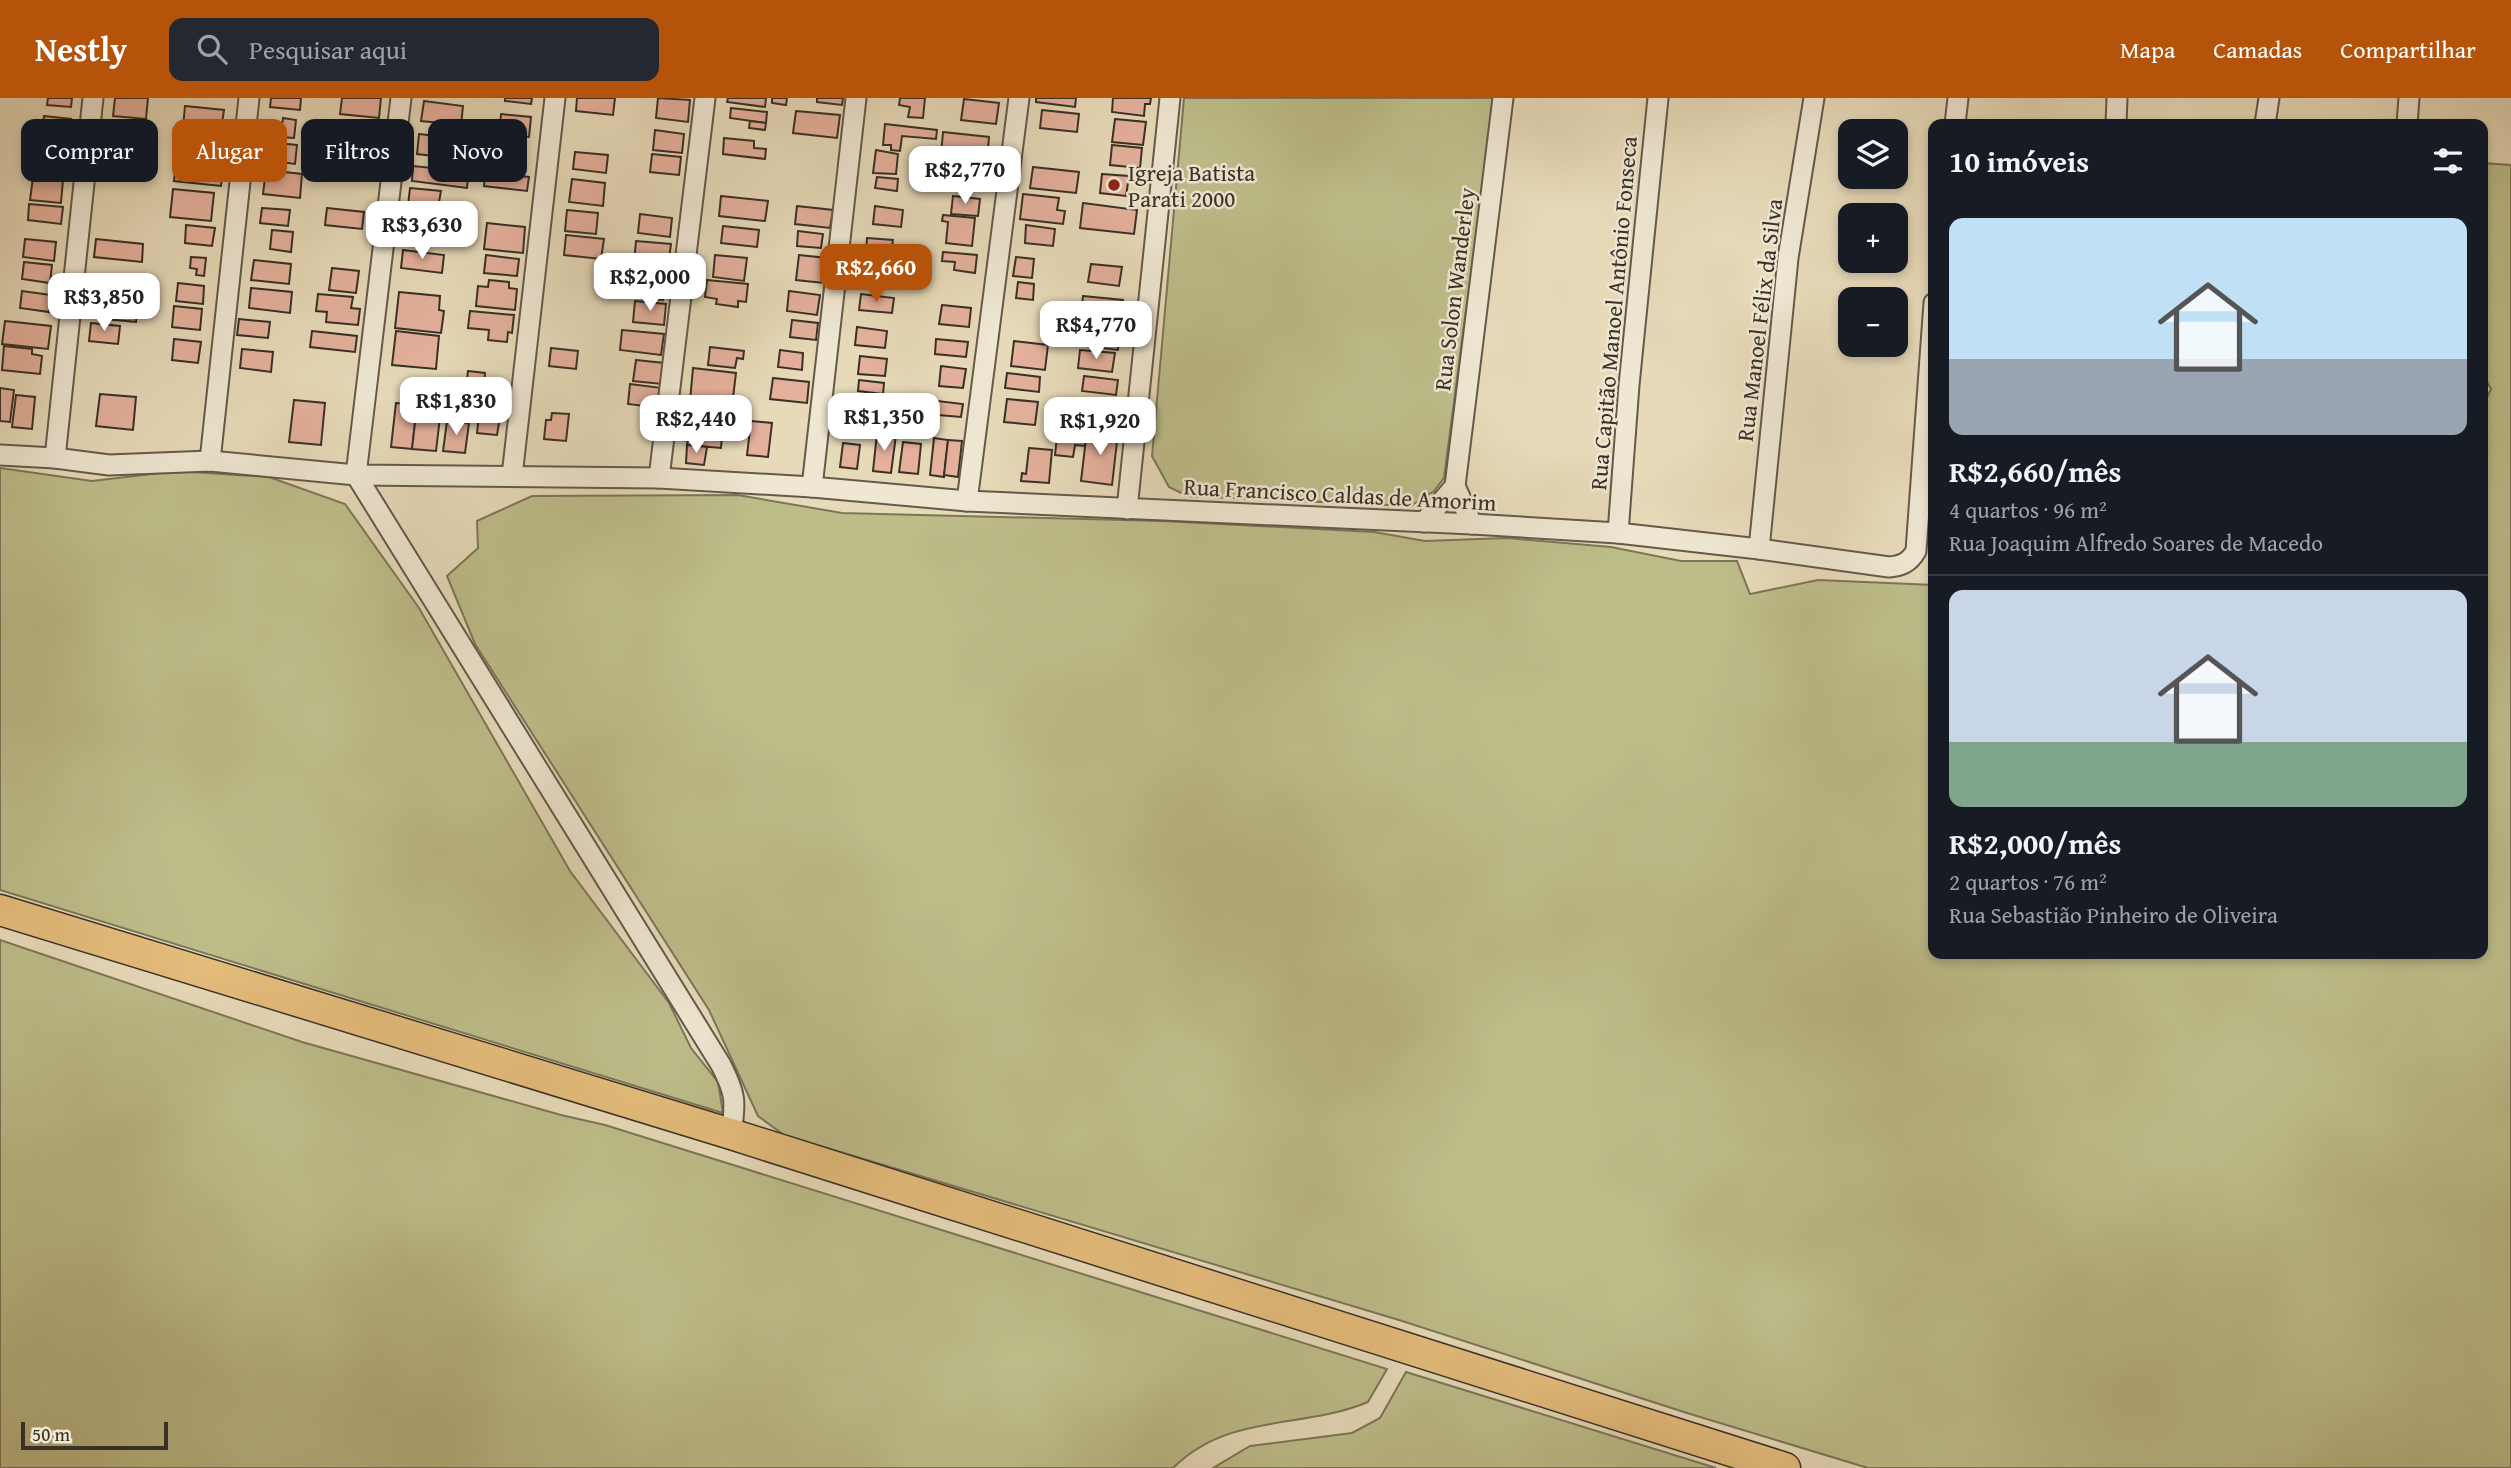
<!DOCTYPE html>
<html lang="pt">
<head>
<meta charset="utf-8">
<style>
	:root { --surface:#171b24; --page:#242831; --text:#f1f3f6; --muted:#9ea1a6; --line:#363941; --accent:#b45309 }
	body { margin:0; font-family:"Gentium Book Plus",serif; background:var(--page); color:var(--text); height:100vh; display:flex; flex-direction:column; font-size:26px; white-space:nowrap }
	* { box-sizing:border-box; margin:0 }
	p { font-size:23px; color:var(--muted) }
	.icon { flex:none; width:38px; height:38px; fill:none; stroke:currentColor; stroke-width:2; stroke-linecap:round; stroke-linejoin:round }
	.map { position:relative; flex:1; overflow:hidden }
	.drawer { position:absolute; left:1928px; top:21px; width:560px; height:840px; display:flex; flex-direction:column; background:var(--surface); border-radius:14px; box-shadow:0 4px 10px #0003 }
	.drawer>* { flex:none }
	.top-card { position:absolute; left:21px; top:21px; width:665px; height:63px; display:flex; gap:14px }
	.tools { position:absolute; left:1838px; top:21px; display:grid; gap:14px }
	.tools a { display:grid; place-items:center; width:70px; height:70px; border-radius:14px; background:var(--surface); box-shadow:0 4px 10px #0003; font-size:35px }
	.scale { position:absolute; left:21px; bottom:18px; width:147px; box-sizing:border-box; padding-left:7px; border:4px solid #393026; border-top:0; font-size:19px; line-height:24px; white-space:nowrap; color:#393026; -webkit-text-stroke:5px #efe7d2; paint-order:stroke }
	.price { position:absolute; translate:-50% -60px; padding:0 16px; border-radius:14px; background:#fff; color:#222; font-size:23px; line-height:46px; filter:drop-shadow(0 2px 4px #0008) }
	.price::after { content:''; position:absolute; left:50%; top:42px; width:21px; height:16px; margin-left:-10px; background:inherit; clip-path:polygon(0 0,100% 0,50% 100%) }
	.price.active { background:var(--accent); color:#fff }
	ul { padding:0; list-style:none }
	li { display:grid; align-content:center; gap:14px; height:371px; padding:0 21px }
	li+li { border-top:2px solid var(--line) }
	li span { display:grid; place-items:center; height:217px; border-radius:14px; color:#555 }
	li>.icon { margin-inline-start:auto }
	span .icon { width:126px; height:126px; fill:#fffc; stroke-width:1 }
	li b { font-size:30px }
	h2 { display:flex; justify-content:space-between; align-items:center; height:84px; padding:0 21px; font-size:30px }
	.tag { padding:0 24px; border-radius:14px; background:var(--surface); box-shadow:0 4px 10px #0003; font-size:24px; line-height:63px }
	.tag.active { background:var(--accent); color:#fff }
	header { display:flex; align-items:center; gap:42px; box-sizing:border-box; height:98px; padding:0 35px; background:var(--accent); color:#fff }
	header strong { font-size:33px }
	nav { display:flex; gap:38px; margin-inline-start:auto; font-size:24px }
	.search { width:490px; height:63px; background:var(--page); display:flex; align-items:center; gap:18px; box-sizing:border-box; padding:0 24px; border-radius:14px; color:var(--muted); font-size:26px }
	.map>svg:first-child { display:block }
	.green { fill:#bdbd8a; stroke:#7b7658; stroke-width:2 }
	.building { fill:#e5b19d; stroke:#393026; stroke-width:2 }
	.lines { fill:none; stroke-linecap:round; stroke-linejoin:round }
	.minor-casing { stroke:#645a4b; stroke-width:23 }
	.highway-casing { stroke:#393026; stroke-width:33 }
	.minor { stroke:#efe7d2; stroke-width:19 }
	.highway { stroke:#e4bd7c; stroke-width:30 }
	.poi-dot { fill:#8f2418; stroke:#efe7d2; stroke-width:2.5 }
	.labels { text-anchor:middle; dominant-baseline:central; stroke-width:5; stroke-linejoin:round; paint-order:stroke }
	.poi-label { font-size:23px; fill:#393026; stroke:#efe7d2; text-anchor:start }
	.street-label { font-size:23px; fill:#393026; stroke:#efe7d2 }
</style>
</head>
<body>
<header>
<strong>Nestly</strong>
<div class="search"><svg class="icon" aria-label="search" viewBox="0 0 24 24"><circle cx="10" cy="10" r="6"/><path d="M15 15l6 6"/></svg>Pesquisar aqui</div>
<nav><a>Mapa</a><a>Camadas</a><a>Compartilhar</a></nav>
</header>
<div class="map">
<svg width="2511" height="1370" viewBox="0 0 2511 1370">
	<rect width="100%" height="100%" fill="#e7dab9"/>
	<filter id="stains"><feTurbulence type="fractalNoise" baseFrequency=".00286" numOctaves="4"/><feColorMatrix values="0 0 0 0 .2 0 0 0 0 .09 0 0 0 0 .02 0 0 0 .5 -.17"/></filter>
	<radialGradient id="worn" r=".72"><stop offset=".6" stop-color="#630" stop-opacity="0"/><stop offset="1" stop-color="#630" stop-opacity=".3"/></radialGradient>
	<g class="green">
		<polygon points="1184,0 1494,0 1444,380 1434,393 1411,408 1187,398 1169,389 1152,358"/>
		<polygon points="2483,65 2511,67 2511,1370 1868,1370 1687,1315 1399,1222 784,1037 758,1018 709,912 475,546 447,478 478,450 477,423 532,398 738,397 842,415 1163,423 1374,434 1425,443 1506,440 1611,449 1681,463 1737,463 1750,496 1818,482 1934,487 1934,856 2483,856 2483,308 2491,291 2483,276"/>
		<polygon points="0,370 92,383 177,373 269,379 345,406 419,510 570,773 669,905 691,950 718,984 723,1015 0,792"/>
		<path d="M0,842L302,944L561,1017L605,1027L1387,1271L1368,1304C1301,1332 1230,1314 1173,1370H0Z"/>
		<polygon points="1406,1274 1716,1370 1213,1370 1250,1348 1352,1335 1380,1320"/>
	</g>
	<g class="building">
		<polygon points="48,0 72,0 71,9 47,7"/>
		<polygon points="115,0 148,0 146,21 113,18"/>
		<polygon points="271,0 301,0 300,12 270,9"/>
		<polygon points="342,0 381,0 379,20 340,16"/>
		<polygon points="505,0 532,0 531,6 505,3"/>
		<polygon points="577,0 615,0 613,17 576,13"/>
		<polygon points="658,0 690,2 688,24 656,20"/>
		<polygon points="728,0 766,0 765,9 727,4"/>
		<polygon points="772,0 787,0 786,7 772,5"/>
		<polygon points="817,0 843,0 842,7 817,4"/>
		<polygon points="900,0 925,0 923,20 908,19 910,9 899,7"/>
		<polygon points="1036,0 1076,0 1075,9 1036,4"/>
		<polygon points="1113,0 1151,0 1150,6 1145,6 1144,18 1112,14"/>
		<polygon points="964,1 999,5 996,26 961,22"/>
		<polygon points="424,3 463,8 461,27 421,23"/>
		<polygon points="185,8 224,12 221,33 183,29"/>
		<polygon points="731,10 767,14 766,25 730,20"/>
		<polygon points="1042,12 1079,16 1077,34 1040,30"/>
		<polygon points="796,13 840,17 837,40 793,35"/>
		<polygon points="501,16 531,19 529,39 499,36"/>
		<polygon points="44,18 71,21 69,42 41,39"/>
		<polygon points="283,20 296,22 294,40 280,39"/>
		<polygon points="1115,21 1146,24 1143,47 1112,44"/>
		<polygon points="344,23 376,27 374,48 341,44"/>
		<polygon points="750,23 766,25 765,32 749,30"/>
		<polygon points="885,26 937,32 936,41 902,38 900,53 891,52 891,47 883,47"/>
		<polygon points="113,29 155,34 153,54 110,49"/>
		<polygon points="655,32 684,36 682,55 653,52"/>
		<polygon points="943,34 989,39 987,62 941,57"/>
		<polygon points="419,36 454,40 451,60 417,56"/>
		<polygon points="724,40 754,43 754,50 766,51 765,61 723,56"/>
		<polygon points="266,44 297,47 295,66 263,62"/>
		<polygon points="1112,47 1142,50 1140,70 1110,67"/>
		<polygon points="33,51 65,54 63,75 31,72"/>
		<polygon points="876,52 898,56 896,76 873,75"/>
		<polygon points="575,54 608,57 606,75 573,71"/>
		<polygon points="343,55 374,58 371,78 341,75"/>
		<polygon points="109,56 151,61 149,80 107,76"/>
		<polygon points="652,56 681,59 679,77 650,74"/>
		<polygon points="176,64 223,69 221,88 174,83"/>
		<polygon points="953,66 990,70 988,90 950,86"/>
		<polygon points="453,67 469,69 467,90 412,83 413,68 453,72"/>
		<polygon points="486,67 521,70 520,78 529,79 527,93 484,88"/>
		<polygon points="1033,69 1079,74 1076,95 1030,90"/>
		<polygon points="266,72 302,76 300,100 263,96"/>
		<polygon points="1102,76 1129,78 1126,98 1100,95"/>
		<polygon points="33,79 63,82 61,105 30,102"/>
		<polygon points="877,79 898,81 897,93 875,90"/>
		<polygon points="572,81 605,85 603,108 569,104"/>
		<polygon points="410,90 441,93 438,110 408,107"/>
		<polygon points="173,91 214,95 211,123 170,119"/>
		<polygon points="1023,96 1059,100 1057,112 1065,113 1063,126 1020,121"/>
		<polygon points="721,98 768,103 765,123 719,118"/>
		<polygon points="953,98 980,101 978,118 951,116"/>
		<polygon points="1083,105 1137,112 1134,136 1080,130"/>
		<polygon points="29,106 63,109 61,126 28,122"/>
		<polygon points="797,108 833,112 830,130 795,126"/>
		<polygon points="875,108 903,112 901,129 873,126"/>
		<polygon points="262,110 290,112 288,128 260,125"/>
		<polygon points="327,110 364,114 362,131 325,127"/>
		<polygon points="567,112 598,115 596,136 565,133"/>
		<polygon points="640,116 672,120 670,139 638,135"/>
		<polygon points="943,117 975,120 972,148 946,145 948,124 942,123"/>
		<polygon points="487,125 525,129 523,155 484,151"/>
		<polygon points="186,127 215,130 212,148 185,145"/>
		<polygon points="1026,127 1055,131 1053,148 1025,145"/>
		<polygon points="723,128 759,132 757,149 721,145"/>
		<polygon points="272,132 293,134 291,154 270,151"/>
		<polygon points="798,133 823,136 821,150 797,148"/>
		<polygon points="566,137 604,141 601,161 564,157"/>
		<polygon points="867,140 893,142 891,158 866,155"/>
		<polygon points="25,141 56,144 54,163 23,159"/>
		<polygon points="96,141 143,146 142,164 94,159"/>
		<polygon points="636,143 671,146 668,169 634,165"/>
		<polygon points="403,152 444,157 442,175 401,170"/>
		<polygon points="943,154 977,157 975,175 954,172 955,164 942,163"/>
		<polygon points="486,157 519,161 517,178 484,175"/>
		<polygon points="715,157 747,160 744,183 713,179"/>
		<polygon points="799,157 827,160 824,185 796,182"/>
		<polygon points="191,159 206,160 204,178 196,177 197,171 190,170"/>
		<polygon points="1016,159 1034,161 1032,180 1013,178"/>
		<polygon points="254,162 291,166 289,186 251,182"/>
		<polygon points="24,164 52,167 50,185 22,181"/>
		<polygon points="1091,166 1122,169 1119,188 1088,184"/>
		<polygon points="868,167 898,170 897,181 867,177"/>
		<polygon points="332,170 359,173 356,195 329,192"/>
		<polygon points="635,174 666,177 663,202 632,199"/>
		<polygon points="489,182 509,184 509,190 517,191 515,212 476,208 478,188 488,189"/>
		<polygon points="707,182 748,186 746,204 738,203 738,209 716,206 717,201 705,199"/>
		<polygon points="1018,184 1034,186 1033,202 1016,200"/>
		<polygon points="178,185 204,188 203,206 176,203"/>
		<polygon points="251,190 292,194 290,215 249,210"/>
		<polygon points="22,193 51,197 49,214 20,210"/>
		<polygon points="789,193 820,197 817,217 787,213"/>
		<polygon points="399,194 440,198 439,212 444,213 441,235 395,230"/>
		<polygon points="318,196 353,199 351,210 360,211 358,227 326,224 327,214 316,213"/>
		<polygon points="861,196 894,200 892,215 859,212"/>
		<polygon points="1083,198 1123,202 1121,219 1081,215"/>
		<polygon points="107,199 138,202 136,224 105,221"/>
		<polygon points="635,203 666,206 664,227 633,224"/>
		<polygon points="942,207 971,210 969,229 939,226"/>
		<polygon points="174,208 202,211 200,232 172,229"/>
		<polygon points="470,213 514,217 512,235 508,234 507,244 488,242 489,232 468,230"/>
		<polygon points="239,221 270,224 268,240 237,237"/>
		<polygon points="792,222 818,225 816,242 790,239"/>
		<polygon points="1079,222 1120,227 1118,252 1076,247"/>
		<polygon points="5,223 51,228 48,251 2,246"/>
		<polygon points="91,225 120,228 118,246 89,243"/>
		<polygon points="857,229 887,233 885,250 855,247"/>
		<polygon points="622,232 664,236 661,257 620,252"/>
		<polygon points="312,233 357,238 355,254 310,249"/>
		<polygon points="396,233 439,238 436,271 392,267"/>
		<polygon points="174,241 201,244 198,265 172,262"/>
		<polygon points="936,241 968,244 966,259 935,256"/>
		<polygon points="1014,243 1048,247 1045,272 1011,268"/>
		<polygon points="4,248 32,251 32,256 42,258 40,276 2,272"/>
		<polygon points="710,249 744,253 743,261 737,260 735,270 708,267"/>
		<polygon points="551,250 578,253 576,271 549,268"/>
		<polygon points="242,251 273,254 271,274 240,270"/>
		<polygon points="780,252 803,255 802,272 778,269"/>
		<polygon points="1080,252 1115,255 1112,274 1078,270"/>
		<polygon points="860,258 887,261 885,278 858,276"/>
		<polygon points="636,262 664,265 662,286 633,283"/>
		<polygon points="941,268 966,271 963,290 939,288"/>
		<polygon points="693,270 736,275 732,308 690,303"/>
		<polygon points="468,273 485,275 484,287 509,290 508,301 465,296"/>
		<polygon points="1007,275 1040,279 1039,294 1005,290"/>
		<polygon points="1084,278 1118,282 1116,297 1082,293"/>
		<polygon points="773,280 809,284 807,305 770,301"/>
		<polygon points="859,282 884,285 883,296 858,293"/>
		<polygon points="630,286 662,290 660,310 628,306"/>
		<polygon points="0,290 14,292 10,324 0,323"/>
		<polygon points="100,296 136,299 133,332 96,328"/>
		<polygon points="16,297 35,299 32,331 12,329"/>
		<polygon points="857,297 870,298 868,314 855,313"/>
		<polygon points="1007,301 1038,304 1035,327 1004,324"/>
		<polygon points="294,302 325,305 321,347 289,344"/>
		<polygon points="929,302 963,306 961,319 927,316"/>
		<polygon points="396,305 417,307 412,351 391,349"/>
		<polygon points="1087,305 1120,309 1118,329 1093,326 1094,318 1085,317"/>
		<polygon points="690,312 720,315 718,335 688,331"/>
		<polygon points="552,315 569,316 566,343 544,341 546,322 551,322"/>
		<polygon points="416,316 440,319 436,353 412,351"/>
		<polygon points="479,317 500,319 497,337 477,335"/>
		<polygon points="447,323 469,325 465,355 443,353"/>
		<polygon points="751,323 772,325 768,359 747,357"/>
		<polygon points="1058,329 1087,332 1085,348 1075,347 1073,359 1055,357"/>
		<polygon points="1087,332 1118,335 1112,387 1081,383"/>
		<polygon points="689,335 722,338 721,350 687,347"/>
		<polygon points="877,335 896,337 891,375 873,373"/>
		<polygon points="934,340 948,342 944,379 930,377"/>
		<polygon points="948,342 962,343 958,379 944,377"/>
		<polygon points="903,344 921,346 918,376 899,374"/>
		<polygon points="843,345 860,347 857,371 840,369"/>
		<polygon points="687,347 707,349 704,367 686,365"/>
		<polygon points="1029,350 1052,352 1049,385 1021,383 1022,375 1026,376"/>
	</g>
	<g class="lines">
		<defs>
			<g id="minor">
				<path d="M401,0L356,377L721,967C736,996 736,1004 731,1036"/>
				<polyline points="1955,26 1958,0"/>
				<polyline points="2116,26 2117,0"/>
				<polyline points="2265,26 2269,0"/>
				<polyline points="2407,26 2409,0"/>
				<path d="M0,357L55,360L109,367L210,363L356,377L659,380L812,389L967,403L1472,426L1618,435L1759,451L1889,469C1901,468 1909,465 1916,453L1934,205"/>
				<polyline points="55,360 93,0"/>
				<polyline points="210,363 249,0"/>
				<polyline points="512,378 555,0"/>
				<polyline points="659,380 705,0"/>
				<polyline points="1455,388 1472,426"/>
				<polyline points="812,389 856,0"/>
				<polyline points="967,403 1019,0"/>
				<polyline points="1127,411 1170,0"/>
				<polyline points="1424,424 1455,388 1503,0"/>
				<polyline points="1618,435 1629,287 1658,0"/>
				<polyline points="1759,451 1788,160 1814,0"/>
			</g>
			<polyline id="highway" points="0,812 731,1036 1785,1370"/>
		</defs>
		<use href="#minor" class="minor-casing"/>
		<use href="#highway" class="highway-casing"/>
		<use href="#minor" class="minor"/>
		<use href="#highway" class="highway"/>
	</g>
	<circle class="poi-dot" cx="1114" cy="87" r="7"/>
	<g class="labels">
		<g class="poi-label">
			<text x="1128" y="74">Igreja Batista<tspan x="1128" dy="26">Parati 2000</tspan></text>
		</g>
		<g class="street-label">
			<text transform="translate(1454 191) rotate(-83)">Rua Solon Wanderley</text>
			<text transform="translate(1613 215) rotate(-85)">Rua Capitão Manoel Antônio Fonseca</text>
			<text transform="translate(1759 222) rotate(-83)">Rua Manoel Félix da Silva</text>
			<text transform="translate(1340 396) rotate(3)">Rua Francisco Caldas de Amorim</text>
		</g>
	</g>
	<rect width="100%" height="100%" filter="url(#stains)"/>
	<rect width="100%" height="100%" fill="url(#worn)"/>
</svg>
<div class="tools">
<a><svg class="icon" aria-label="layers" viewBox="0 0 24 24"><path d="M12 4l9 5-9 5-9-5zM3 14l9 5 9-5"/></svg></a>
<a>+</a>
<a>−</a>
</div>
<div class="scale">50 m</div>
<b class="price" style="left:965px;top:108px">R$2,770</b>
<b class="price" style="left:422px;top:163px">R$3,630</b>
<b class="price active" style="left:876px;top:206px">R$2,660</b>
<b class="price" style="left:650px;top:215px">R$2,000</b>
<b class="price" style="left:104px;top:235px">R$3,850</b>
<b class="price" style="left:1096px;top:263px">R$4,770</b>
<b class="price" style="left:456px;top:339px">R$1,830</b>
<b class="price" style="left:884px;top:355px">R$1,350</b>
<b class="price" style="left:696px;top:357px">R$2,440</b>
<b class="price" style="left:1100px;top:359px">R$1,920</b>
<div class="top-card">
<a class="tag">Comprar</a>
<a class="tag active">Alugar</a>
<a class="tag">Filtros</a>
<a class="tag">Novo</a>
</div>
<section class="drawer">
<h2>10 imóveis<svg class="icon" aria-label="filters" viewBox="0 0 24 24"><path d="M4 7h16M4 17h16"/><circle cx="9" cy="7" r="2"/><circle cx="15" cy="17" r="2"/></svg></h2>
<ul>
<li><span style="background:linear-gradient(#bfe0f5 65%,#9aa5b1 0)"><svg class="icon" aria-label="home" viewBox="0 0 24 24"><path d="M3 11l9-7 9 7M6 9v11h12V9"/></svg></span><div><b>R$2,660/mês</b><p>4 quartos · 96 m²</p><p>Rua Joaquim Alfredo Soares de Macedo</p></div></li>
<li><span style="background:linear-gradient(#c9d6e8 70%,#7fa58c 0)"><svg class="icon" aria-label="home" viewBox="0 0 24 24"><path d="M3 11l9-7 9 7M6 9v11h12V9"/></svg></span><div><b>R$2,000/mês</b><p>2 quartos · 76 m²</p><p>Rua Sebastião Pinheiro de Oliveira</p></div></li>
</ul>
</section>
</div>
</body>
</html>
